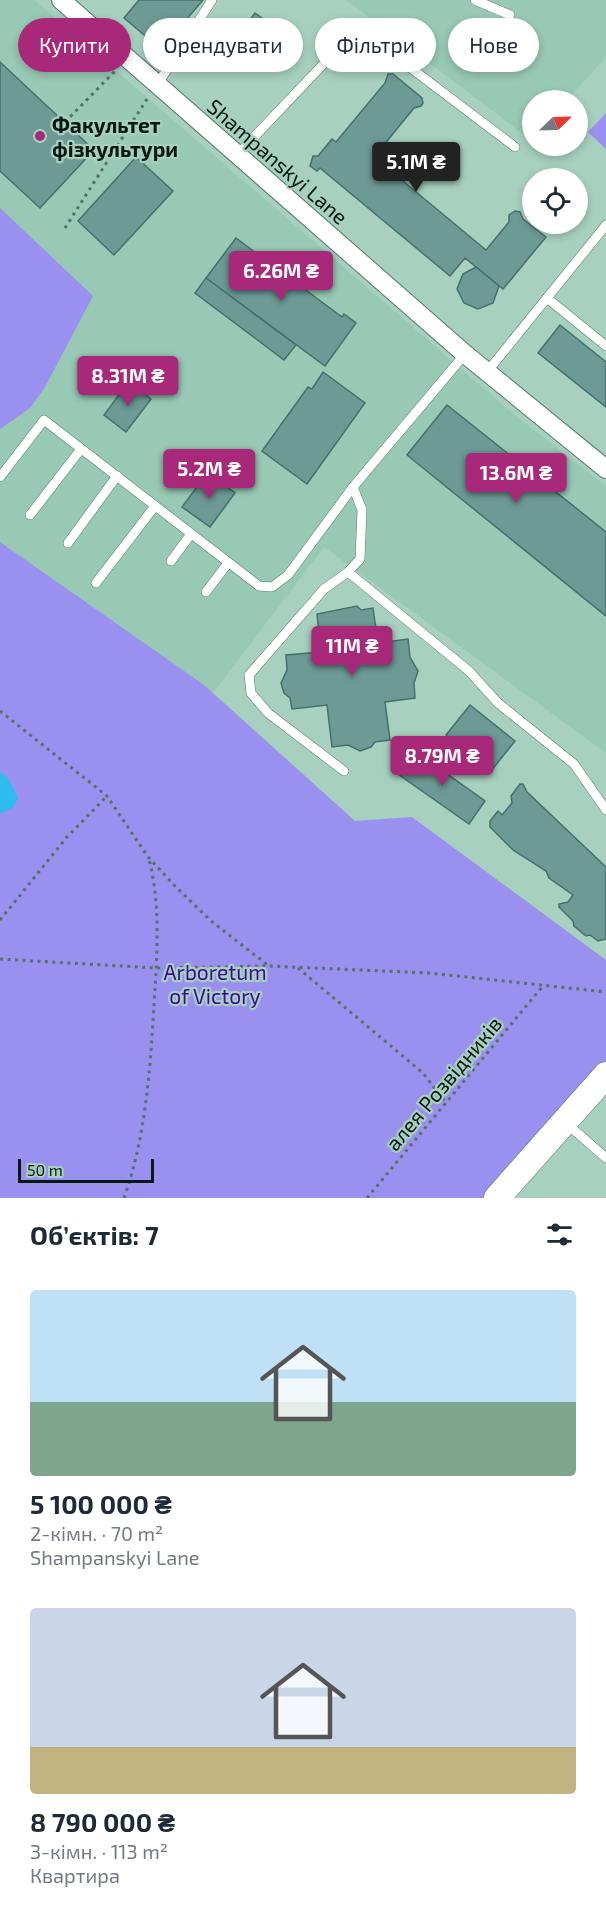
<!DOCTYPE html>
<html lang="uk">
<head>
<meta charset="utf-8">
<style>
	:root { --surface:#fff; --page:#f2f2f3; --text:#1f2937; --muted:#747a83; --accent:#a82979 }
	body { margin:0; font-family:"Exo 2",sans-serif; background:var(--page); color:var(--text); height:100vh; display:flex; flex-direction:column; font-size:22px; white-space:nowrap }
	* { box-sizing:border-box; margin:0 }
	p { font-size:20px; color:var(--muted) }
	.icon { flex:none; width:33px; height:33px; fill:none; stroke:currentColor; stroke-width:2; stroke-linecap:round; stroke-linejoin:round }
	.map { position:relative; height:1198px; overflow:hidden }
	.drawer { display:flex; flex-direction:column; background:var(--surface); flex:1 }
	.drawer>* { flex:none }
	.banner { position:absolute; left:18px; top:18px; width:570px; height:54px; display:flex; gap:12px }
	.needle { width:39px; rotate:67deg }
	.tools { position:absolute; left:522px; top:90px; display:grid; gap:12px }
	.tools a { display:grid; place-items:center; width:66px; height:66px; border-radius:50%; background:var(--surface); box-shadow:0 3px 9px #0003; font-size:30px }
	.scale { position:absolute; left:18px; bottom:15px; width:136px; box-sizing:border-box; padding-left:6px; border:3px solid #081812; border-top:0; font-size:16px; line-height:21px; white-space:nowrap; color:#081812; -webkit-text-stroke:4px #a7d0bf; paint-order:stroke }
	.price { position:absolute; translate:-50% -51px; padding:0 14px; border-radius:6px; background:var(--accent); color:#fff; font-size:20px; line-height:39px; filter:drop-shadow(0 2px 3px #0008) }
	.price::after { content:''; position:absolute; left:50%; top:36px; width:18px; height:14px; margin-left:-9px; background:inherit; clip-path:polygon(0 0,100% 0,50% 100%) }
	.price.active { background:#222; color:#fff }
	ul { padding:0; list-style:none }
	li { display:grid; align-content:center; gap:12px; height:318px; padding:0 30px }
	li span { display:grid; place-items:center; height:186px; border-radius:6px; color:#555 }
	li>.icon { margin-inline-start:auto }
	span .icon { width:108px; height:108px; fill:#fffc; stroke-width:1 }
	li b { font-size:26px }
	h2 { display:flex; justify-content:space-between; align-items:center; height:72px; padding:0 30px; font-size:26px }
	.tag { padding:0 21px; border-radius:27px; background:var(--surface); box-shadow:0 3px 9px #0003; font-size:21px; line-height:54px }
	.tag.active { background:var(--accent); color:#fff }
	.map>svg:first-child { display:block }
	.built { fill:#97c9b4 }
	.green { fill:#9990ef }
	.water { fill:#2fbbeb }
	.building { fill:#6d9a95; stroke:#45716d; stroke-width:1.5 }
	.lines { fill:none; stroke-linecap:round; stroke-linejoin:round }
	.lane-casing { stroke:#547b6b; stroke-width:10 }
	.street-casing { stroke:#547b6b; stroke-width:20 }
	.secondary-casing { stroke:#547b6b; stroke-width:27 }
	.path { stroke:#567267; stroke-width:3; stroke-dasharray:3 4.5; stroke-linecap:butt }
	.lane { stroke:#fff; stroke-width:9 }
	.street { stroke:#fff; stroke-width:18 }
	.secondary { stroke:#fff; stroke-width:26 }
	.poi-dot { fill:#a82979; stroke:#a7d0bf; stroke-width:2 }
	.labels { text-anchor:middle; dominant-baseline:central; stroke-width:4.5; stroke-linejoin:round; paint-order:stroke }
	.poi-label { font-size:21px; font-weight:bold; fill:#081812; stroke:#a7d0bf; text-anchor:start }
	.street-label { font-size:21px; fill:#081812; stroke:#a7d0bf }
	.park-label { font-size:21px; fill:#3d0997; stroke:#a7d0bf }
</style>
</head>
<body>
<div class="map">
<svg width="606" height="1198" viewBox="0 0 606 1198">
	<rect width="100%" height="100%" fill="#a7d0bf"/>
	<g class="built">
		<polygon points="0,0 34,0 517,417 606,486 606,753 324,547 213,693 0,542"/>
		<polygon points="346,0 606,0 606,57 567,100 532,100 531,140"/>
	</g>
	<g class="green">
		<polygon points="606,113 606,149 588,132"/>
		<polygon points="0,208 93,296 45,387 30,408 0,429"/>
		<polygon points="0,542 204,685 355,821 412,817 606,960 606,1070 492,1198 0,1198"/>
	</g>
	<polygon class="water" points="0,772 8,778 18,798 13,808 0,813"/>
	<g class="building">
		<polygon points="139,0 203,0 180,27 175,23 156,45 124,18"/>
		<polygon points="255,13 276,28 268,40 246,25"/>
		<polygon points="0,62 94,150 40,208 0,171"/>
		<polygon points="388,74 393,74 422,98 423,103 421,106 414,108 374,157 486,250 509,222 509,215 515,211 520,212 523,219 546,237 503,289 465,258 450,276 320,168 317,171 310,166 313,156 318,156 332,139 336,142 385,83"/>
		<polygon points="136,157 173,191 114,255 78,221"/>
		<polygon points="236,238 342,317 344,314 356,323 325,366 206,278"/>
		<polygon points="476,267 499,286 493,303 478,309 464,303 457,289 463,274"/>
		<polygon points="206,278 296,345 284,360 195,293"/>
		<polygon points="560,325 606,362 606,407 538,353"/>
		<polygon points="323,372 365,403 307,484 262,451 308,387 312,389"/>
		<polygon points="129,381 151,399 126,432 104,415"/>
		<polygon points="447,405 606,532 606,616 407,455"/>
		<polygon points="208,472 235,493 210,527 182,507"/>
		<polygon points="357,606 361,610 373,608 378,643 408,639 410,657 418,671 414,683 415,698 385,702 390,740 375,742 371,747 360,751 348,745 332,747 327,705 292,709 290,698 284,693 281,683 287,670 286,655 321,652 317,614"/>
		<polygon points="470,705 515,741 491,771 446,735"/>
		<polygon points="415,751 485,801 469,824 398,774"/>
		<polygon points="520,784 523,784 527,792 606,867 606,939 598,941 590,935 586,936 574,926 573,921 559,907 559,904 568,902 573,895 549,878 546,871 513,850 490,827 490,821 498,811 502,815 512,803 511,796"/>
	</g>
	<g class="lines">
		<defs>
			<g id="lane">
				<polyline points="475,0 510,15"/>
				<polyline points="157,85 212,0"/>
				<polyline points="238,154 331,56 361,44 387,50 515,147"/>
				<polyline points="547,298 606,346"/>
				<polyline points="487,372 606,225"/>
				<polyline points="0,477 44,420 259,586 272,587 288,575 353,487 465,354"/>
				<polyline points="30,515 81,449"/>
				<polyline points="68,543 117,476"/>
				<polyline points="171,561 191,534"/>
				<polyline points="348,572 469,671 498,703 574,764 606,810"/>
				<polyline points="96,583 155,506"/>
				<polyline points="206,592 228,563"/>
				<polyline points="344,771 268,713 251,693 249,675 324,589 348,572 360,559 362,510 353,487"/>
				<polyline points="565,1122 606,1158"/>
			</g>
			<polyline id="street" points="61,0 465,354 606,469"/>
			<polyline id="secondary" points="497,1198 606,1075"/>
		</defs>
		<use href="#lane" class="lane-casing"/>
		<use href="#street" class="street-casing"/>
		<use href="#secondary" class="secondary-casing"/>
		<g class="path">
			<polyline points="65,122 115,71"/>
			<polyline points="65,228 147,99"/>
			<polyline points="0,711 107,796 148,857 174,885 211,921 269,966"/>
			<polyline points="0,920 67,837 107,796"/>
			<polyline points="0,959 156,968 269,966 429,973 606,992"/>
			<polyline points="298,968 423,1073 446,1103"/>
			<path d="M124,1198C146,1136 150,1070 154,1005C157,956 161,906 149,859"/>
			<polyline points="367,1198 542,987"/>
		</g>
		<use href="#lane" class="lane"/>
		<use href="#street" class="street"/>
		<use href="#secondary" class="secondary"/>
	</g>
	<circle class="poi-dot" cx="40" cy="136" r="6"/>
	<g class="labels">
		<g class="poi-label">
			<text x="52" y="124">Факультет<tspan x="52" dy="24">фізкультури</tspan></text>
		</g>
		<g class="street-label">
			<text transform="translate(278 161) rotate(41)">Shampanskyi Lane</text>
			<text transform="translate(443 1083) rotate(-50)">алея Розвідників</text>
		</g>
		<g class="park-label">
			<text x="215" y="971">Arboretum<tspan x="215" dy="24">of Victory</tspan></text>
		</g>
	</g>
</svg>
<div class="tools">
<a><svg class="needle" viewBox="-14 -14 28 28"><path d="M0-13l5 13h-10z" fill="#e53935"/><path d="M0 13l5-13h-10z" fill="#747a83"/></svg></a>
<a><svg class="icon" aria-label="locate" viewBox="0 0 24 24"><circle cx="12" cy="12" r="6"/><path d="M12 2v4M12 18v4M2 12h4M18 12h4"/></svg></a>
</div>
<div class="scale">50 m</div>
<b class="price active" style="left:416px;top:193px">5.1M ₴</b>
<b class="price" style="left:281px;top:302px">6.26M ₴</b>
<b class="price" style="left:128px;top:407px">8.31M ₴</b>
<b class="price" style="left:209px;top:500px">5.2M ₴</b>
<b class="price" style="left:516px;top:504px">13.6M ₴</b>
<b class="price" style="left:352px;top:677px">11M ₴</b>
<b class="price" style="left:442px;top:787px">8.79M ₴</b>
<div class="banner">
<a class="tag active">Купити</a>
<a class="tag">Орендувати</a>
<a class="tag">Фільтри</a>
<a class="tag">Нове</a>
</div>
</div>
<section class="drawer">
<h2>Об’єктів: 7<svg class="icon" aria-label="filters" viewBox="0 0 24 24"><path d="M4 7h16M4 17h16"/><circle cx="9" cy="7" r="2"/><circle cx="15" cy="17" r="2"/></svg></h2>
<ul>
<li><span style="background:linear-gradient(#bfe0f5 60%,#7fa58c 0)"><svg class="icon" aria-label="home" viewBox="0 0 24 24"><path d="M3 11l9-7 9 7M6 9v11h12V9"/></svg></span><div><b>5 100 000 ₴</b><p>2-кімн. · 70 m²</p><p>Shampanskyi Lane</p></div></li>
<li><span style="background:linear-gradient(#c9d6e8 75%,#c2b280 0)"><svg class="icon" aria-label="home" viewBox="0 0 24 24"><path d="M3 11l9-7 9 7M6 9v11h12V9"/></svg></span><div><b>8 790 000 ₴</b><p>3-кімн. · 113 m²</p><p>Квартира</p></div></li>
</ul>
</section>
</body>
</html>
